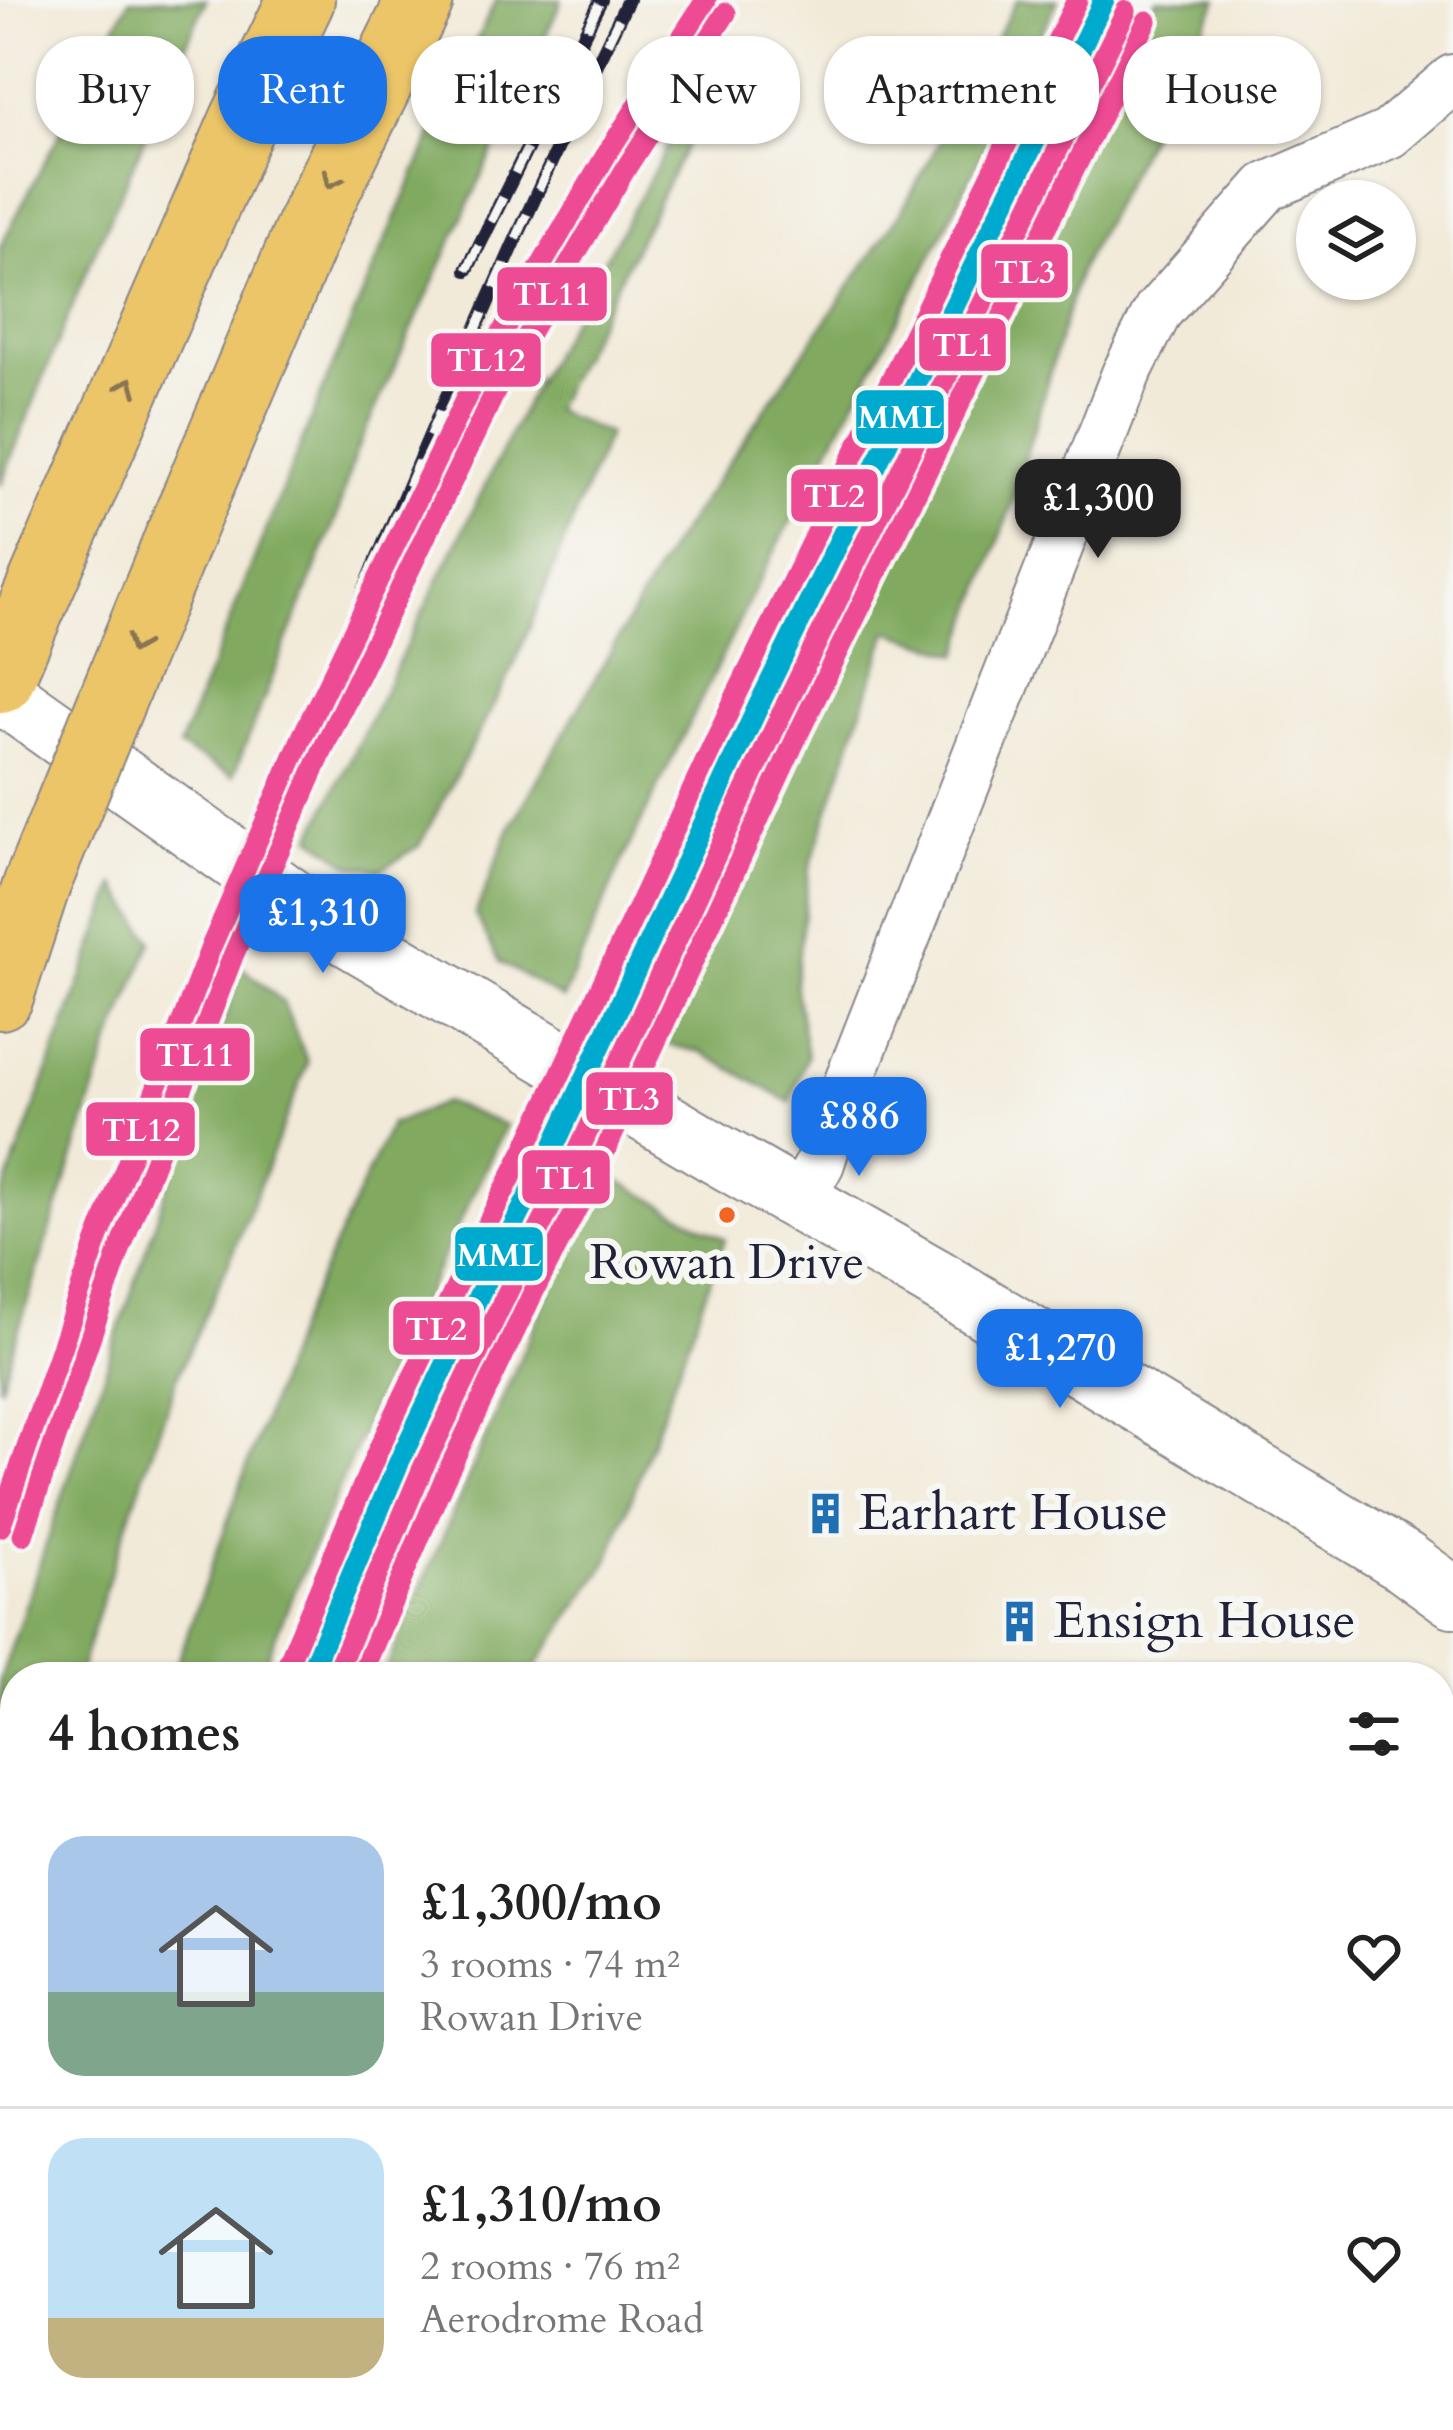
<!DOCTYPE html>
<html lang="en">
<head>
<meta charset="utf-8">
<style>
	:root { --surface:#fff; --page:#f6f6f6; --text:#222; --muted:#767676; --line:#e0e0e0; --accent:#1a73e8 }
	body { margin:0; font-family:Cardo,serif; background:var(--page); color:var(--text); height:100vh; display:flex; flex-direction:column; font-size:45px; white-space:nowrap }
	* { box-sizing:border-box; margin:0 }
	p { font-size:39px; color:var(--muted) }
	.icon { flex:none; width:66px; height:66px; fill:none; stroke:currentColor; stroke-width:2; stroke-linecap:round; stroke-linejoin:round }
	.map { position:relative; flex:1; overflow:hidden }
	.details { position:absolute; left:0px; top:1662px; width:1455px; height:768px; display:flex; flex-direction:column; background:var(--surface); border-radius:48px 48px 0 0; box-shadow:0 3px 9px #0004 }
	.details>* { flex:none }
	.banner { position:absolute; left:36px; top:36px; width:1383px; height:108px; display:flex; gap:24px }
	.tools { position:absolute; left:1296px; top:180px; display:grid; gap:24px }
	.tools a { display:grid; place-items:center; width:120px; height:120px; border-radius:50%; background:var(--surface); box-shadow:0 3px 9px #0004; font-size:60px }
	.price { position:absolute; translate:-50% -102px; padding:0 27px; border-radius:24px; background:var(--accent); color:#fff; font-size:39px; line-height:78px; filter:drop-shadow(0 3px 6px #0008) }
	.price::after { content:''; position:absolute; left:50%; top:72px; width:36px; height:27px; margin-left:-18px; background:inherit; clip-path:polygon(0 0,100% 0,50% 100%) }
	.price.active { background:#222; color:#fff }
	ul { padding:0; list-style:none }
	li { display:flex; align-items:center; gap:36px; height:300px; padding:0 48px }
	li+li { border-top:3px solid var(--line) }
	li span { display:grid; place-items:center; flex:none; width:336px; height:240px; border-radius:36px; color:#555 }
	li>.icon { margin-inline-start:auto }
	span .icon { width:144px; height:144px; fill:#fffc; stroke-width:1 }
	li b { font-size:51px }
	h2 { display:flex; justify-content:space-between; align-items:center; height:144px; padding:0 48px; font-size:51px }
	.tag { padding:0 42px; border-radius:48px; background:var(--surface); box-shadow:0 3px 9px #0004; font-size:42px; line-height:108px }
	.tag.active { background:var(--accent); color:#fff }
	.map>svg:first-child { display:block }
	.forest { fill:#81aa61; stroke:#52664e; stroke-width:3 }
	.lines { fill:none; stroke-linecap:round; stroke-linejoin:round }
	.minor-casing { stroke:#8a868a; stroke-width:52 }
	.tertiary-casing { stroke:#8a868a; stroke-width:64 }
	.motorway-casing { stroke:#8a868a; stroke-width:70 }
	.minor { stroke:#fff; stroke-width:48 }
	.tertiary { stroke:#fff; stroke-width:60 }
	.motorway { stroke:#ecc569; stroke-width:66 }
	.rail-casing { stroke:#22223b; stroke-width:14 }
	.rail { stroke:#f6f6f2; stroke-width:9; stroke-dasharray:27; stroke-linecap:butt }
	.motorway-bridge-casing { stroke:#8a868a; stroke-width:70; stroke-linecap:butt }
	.motorway-bridge { stroke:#ecc569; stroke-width:66 }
	.rail-1-casing { stroke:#f6f6f2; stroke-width:30 }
	.rail-2-casing { stroke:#f6f6f2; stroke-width:30 }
	.rail-3-casing { stroke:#f6f6f2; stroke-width:30 }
	.rail-4-casing { stroke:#f6f6f2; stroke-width:30 }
	.rail-5-casing { stroke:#f6f6f2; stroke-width:30 }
	.rail-6-casing { stroke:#f6f6f2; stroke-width:30 }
	.rail-1 { stroke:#00a9ce; stroke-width:21 }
	.rail-2 { stroke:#ee4b95; stroke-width:21 }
	.rail-3 { stroke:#ee4b95; stroke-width:21 }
	.rail-4 { stroke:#ee4b95; stroke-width:21 }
	.rail-5 { stroke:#ee4b95; stroke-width:21 }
	.rail-6 { stroke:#ee4b95; stroke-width:21 }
	.oneway { stroke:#877452 }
	.bus-dot { fill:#f26522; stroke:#f6f6f2; stroke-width:4.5 }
	.labels { text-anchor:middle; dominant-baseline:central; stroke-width:12; stroke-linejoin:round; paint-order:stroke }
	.bus-label { font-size:48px; fill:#22223b; stroke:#f6f6f2 }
	.poi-label { font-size:51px; fill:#22223b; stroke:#f6f6f2; text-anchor:start }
	.line-badge { stroke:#f6f6f2; stroke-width:4.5 }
	.badge-label { font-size:33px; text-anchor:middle; font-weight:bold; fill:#fff }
</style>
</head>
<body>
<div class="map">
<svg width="1453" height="2430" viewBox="0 0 1453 2430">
	<rect width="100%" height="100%" fill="#f6f6f2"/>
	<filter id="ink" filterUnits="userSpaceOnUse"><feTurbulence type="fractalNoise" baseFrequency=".00833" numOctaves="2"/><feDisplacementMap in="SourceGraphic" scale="24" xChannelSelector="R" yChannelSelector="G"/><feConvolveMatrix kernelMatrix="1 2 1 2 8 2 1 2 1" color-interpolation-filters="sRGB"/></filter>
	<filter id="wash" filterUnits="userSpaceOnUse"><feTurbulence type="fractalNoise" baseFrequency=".004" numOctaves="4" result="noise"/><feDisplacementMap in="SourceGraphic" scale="48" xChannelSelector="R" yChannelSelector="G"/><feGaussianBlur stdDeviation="2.7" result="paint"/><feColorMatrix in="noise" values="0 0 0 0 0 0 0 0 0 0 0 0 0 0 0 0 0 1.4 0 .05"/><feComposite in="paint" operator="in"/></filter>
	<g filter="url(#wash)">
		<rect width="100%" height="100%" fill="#f2ead8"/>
		<g class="forest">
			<polygon points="129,0 206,0 88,267 0,486 0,247"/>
			<path d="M496,0H562L354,456L338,513L233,776L179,747C280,497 377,243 496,0Z"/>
			<polygon points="1017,0 1058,0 925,269 762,575 623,859 563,999 500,962 475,915 510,828 669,549 902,210"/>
			<polygon points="1156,0 1218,0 1079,271 1013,501 959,654 888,631 809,870 795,984 807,1056 790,1102 701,1052 646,1040"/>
			<polygon points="677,130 692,134 553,410 608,434 512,670 419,846 381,870 351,865 312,837 537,380"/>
			<polygon points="116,885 152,941 107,1053 0,1388 0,1203"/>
			<polygon points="242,967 283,1002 308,1063 228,1264 176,1380 107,1583 78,1677 15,1677 15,1884 0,1933 0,1680"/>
			<polygon points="444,1102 506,1125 386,1377 258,1677 172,1677 296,1329 390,1125"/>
			<polygon points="601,1171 725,1239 609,1560 529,1677 382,1677"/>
			<polygon points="15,2125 15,2303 0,2340 0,2168"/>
			<polygon points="67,2415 272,2415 269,2430 61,2430"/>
		</g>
	</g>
	<g filter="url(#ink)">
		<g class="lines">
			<defs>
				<polyline id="minor" points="799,1202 820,1163 834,1120 1126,374 1158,311 1267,187 1389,134 1453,79"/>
				<polyline id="tertiary" points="0,692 318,918 715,1153 932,1277 1405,1562 1453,1597"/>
				<g id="motorway">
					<polyline points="179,536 314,216 420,0"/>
					<polyline points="0,680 243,121 301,0"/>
					<polyline points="0,996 37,884"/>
				</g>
			</defs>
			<use href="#minor" class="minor-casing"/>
			<use href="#tertiary" class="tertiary-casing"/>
			<use href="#motorway" class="motorway-casing"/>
			<use href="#minor" class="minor"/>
			<use href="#tertiary" class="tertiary"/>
			<use href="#motorway" class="motorway"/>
			<defs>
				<g id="rail">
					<polyline points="467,270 601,0"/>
					<path d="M303,735C407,488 510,241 628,0"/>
				</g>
			</defs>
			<use href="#rail" class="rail-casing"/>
			<use href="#rail" class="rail"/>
			<defs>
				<polyline id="motorway-bridge" points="37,884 179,536"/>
			</defs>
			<use href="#motorway-bridge" class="motorway-bridge-casing"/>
			<use href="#motorway-bridge" class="motorway-bridge"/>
			<defs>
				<polyline id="rail-1" points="308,1677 400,1460 490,1272 549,1157 758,707 1104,0"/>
				<polyline id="rail-2" points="334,1677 422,1470 512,1283 571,1167 780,717 1126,11"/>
				<polyline id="rail-3" points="286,1668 378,1450 468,1262 527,1146 736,696 1077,0"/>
				<polyline id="rail-4" points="360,1677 444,1480 533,1293 593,1177 801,728 1147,21"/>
				<polyline id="rail-5" points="0,1527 97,1242 211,947 303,735 478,373 608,152 706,0"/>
				<polyline id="rail-6" points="23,1535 120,1250 233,956 325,745 499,384 628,165 726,13"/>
			</defs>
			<use href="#rail-1" class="rail-1-casing"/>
			<use href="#rail-2" class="rail-2-casing"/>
			<use href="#rail-3" class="rail-3-casing"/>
			<use href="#rail-4" class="rail-4-casing"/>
			<use href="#rail-5" class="rail-5-casing"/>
			<use href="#rail-6" class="rail-6-casing"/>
			<use href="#rail-1" class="rail-1"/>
			<use href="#rail-2" class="rail-2"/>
			<use href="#rail-3" class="rail-3"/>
			<use href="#rail-4" class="rail-4"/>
			<use href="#rail-5" class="rail-5"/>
			<use href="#rail-6" class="rail-6"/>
		</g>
		<defs><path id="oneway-chevron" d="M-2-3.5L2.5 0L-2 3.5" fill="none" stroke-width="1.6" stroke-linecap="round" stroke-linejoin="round" transform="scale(3)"/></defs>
		<g class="oneway">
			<use href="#oneway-chevron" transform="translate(332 180) rotate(116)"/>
			<use href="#oneway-chevron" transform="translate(128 386) rotate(-67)"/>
			<use href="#oneway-chevron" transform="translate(135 645) rotate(112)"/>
		</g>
	</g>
	<defs>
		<symbol id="building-bare" viewBox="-9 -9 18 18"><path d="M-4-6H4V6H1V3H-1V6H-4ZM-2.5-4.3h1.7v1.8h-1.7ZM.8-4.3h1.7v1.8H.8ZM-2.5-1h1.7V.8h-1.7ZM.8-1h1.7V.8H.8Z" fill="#1f6fb2" stroke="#f6f6f2" stroke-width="2.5" paint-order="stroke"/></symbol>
	</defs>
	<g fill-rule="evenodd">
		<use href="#building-bare" x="796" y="1484" width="59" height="59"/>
		<use href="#building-bare" x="990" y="1592" width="59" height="59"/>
	</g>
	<circle class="bus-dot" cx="727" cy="1215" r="10"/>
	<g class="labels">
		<g class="bus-label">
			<text x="727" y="1262">Rowan Drive</text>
		</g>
		<g class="poi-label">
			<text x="859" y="1513">Earhart House</text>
			<text x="1054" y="1621">Ensign House</text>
		</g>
	</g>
	<g class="line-badge">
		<rect x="979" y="242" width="91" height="58" rx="12" fill="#ee4b95"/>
		<rect x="495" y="265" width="114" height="58" rx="12" fill="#ee4b95"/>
		<rect x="917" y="316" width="91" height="57" rx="12" fill="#ee4b95"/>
		<rect x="429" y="331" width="114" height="58" rx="12" fill="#ee4b95"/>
		<rect x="854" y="388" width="92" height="58" rx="12" fill="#00a9ce"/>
		<rect x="789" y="467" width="91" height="57" rx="12" fill="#ee4b95"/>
		<rect x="138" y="1026" width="114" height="57" rx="12" fill="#ee4b95"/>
		<rect x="584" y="1070" width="91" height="57" rx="12" fill="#ee4b95"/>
		<rect x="84" y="1100" width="113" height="58" rx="12" fill="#ee4b95"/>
		<rect x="520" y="1148" width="92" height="58" rx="12" fill="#ee4b95"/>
		<rect x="453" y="1225" width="92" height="58" rx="12" fill="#00a9ce"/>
		<rect x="391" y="1299" width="91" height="58" rx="12" fill="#ee4b95"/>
	</g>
	<g class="badge-label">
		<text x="1025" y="283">TL3</text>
		<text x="552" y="305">TL11</text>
		<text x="963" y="356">TL1</text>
		<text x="486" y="371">TL12</text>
		<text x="900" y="428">MML</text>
		<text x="834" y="507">TL2</text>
		<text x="195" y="1066">TL11</text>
		<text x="629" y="1110">TL3</text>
		<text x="141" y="1141">TL12</text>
		<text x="566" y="1189">TL1</text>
		<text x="499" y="1266">MML</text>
		<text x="436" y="1340">TL2</text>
	</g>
</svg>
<div class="tools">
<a><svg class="icon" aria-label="layers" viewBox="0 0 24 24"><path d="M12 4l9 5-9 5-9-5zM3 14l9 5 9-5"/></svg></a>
</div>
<b class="price active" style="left:1098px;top:561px">£1,300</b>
<b class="price" style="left:323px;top:976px">£1,310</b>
<b class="price" style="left:859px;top:1179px">£886</b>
<b class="price" style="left:1060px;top:1411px">£1,270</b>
<div class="banner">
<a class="tag">Buy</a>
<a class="tag active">Rent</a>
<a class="tag">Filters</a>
<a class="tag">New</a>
<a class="tag">Apartment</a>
<a class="tag">House</a>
</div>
<section class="details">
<h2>4 homes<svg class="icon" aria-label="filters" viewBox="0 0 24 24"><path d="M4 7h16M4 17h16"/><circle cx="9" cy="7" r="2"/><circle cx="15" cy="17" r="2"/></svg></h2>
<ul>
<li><span style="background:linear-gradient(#a9c7e8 65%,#7fa58c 0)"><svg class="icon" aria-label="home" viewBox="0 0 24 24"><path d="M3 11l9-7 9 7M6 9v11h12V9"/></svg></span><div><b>£1,300/mo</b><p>3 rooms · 74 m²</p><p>Rowan Drive</p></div><svg class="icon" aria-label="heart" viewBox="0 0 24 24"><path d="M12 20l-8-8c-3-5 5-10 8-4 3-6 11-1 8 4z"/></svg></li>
<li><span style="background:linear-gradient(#bfe0f5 75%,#c2b280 0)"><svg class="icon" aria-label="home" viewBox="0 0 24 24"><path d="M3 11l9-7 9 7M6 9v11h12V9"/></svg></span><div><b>£1,310/mo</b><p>2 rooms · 76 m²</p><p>Aerodrome Road</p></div><svg class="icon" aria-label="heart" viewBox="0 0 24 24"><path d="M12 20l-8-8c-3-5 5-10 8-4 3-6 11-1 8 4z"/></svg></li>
</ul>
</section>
</div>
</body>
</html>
